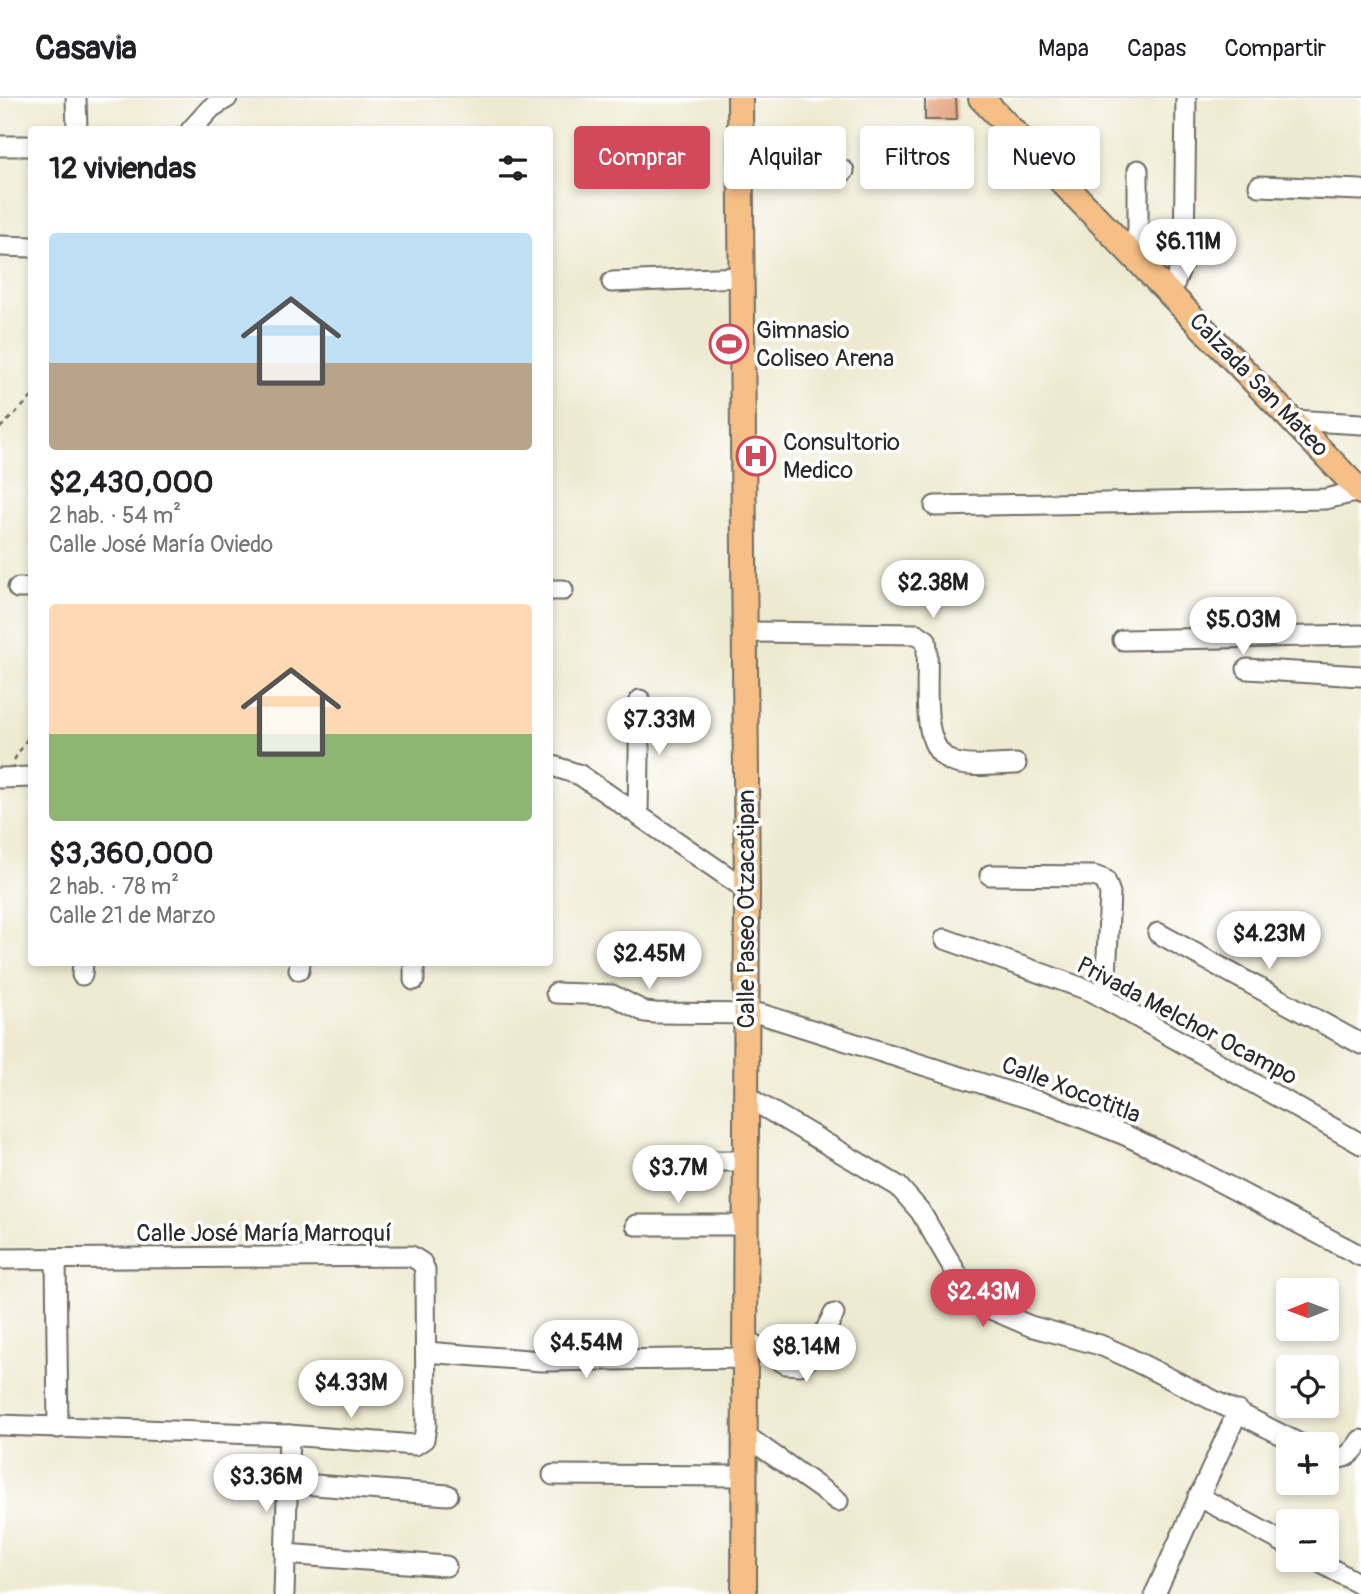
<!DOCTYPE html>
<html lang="es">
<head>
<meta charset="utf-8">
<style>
	:root { --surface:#fff; --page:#f2f2f2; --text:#202124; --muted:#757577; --line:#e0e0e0; --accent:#d1495b }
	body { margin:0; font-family:Pangolin,sans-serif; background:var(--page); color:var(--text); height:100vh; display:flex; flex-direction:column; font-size:26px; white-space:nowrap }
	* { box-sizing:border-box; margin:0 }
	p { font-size:23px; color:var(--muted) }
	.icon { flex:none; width:38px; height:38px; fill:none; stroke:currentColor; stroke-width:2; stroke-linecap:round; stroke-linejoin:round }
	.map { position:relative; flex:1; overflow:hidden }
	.drawer { position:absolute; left:28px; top:28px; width:525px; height:840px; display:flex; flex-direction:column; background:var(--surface); border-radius:7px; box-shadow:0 4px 10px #0003 }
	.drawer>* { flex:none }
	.hud { position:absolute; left:574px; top:28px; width:665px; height:63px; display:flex; gap:14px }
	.needle { width:46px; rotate:269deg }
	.tools { position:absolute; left:1276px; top:1180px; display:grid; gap:14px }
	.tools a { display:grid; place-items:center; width:63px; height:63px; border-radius:7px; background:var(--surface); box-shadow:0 4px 10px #0003; font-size:35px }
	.price { position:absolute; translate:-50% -60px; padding:0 16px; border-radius:24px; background:#fff; color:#222; font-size:23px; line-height:46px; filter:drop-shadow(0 2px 4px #0008) }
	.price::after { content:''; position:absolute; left:50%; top:42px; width:21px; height:16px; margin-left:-10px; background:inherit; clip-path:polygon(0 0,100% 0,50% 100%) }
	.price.on { background:var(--accent); color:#fff }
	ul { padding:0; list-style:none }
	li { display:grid; align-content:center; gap:14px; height:371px; padding:0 21px }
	li span { display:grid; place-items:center; height:217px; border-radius:7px; color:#555 }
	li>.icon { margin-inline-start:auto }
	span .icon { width:126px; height:126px; fill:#fffc; stroke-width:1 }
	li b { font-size:30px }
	h2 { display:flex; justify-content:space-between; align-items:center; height:84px; padding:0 21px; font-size:30px }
	.pill { padding:0 24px; border-radius:7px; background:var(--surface); box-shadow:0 4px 10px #0003; font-size:24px; line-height:63px }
	.pill.on { background:var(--accent); color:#fff }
	header { display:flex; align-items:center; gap:42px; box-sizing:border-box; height:98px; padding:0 35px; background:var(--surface); border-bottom:2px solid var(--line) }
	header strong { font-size:33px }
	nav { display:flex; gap:38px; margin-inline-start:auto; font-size:24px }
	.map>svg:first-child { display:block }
	.building { fill:#e1956c }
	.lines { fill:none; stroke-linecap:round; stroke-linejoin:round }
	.minor-casing { stroke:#6f6e65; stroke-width:23 }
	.major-casing { stroke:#6f6e65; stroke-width:28 }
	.path { stroke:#6f6e65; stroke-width:2.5; stroke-dasharray:5 5; stroke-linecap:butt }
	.minor { stroke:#fff; stroke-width:19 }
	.major { stroke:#f5bf86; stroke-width:24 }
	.labels { text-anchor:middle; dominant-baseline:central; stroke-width:7; stroke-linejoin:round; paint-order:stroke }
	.poi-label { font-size:24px; fill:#2b2b2b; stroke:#fff; text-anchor:start }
	.street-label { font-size:24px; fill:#2b2b2b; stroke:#fff }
</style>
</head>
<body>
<header>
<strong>Casavia</strong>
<nav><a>Mapa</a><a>Capas</a><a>Compartir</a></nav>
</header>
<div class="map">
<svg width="1361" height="1496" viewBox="0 0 1361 1496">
	<rect width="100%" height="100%" fill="#fff"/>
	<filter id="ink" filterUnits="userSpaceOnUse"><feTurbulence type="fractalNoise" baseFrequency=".0143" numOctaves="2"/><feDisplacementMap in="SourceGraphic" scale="14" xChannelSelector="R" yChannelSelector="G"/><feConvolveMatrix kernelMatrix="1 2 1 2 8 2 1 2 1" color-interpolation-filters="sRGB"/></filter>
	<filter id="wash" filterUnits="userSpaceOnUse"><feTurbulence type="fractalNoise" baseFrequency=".00686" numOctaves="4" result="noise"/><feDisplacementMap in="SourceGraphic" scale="28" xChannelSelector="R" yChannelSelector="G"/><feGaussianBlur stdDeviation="1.57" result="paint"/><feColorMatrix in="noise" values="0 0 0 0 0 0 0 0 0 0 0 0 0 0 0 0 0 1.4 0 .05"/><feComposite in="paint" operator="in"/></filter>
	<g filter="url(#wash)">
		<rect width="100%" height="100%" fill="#eeead1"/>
		<g id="blocks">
			<polygon class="building" points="925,0 956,0 957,22 925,22"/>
		</g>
	</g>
	<g filter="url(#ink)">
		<use href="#blocks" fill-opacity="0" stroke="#6f6e65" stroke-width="2"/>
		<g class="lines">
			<defs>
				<g id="minor">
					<polyline points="76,0 77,32"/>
					<polyline points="191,32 211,10 227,0"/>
					<polyline points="0,48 32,48"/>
					<polyline points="741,74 844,73"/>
					<polyline points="1259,88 1361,92"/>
					<polyline points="0,148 32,149"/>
					<polyline points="1131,154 1138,134 1138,72"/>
					<polyline points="612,184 742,179"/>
					<polyline points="1171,195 1184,160 1186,0"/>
					<polyline points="1293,322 1361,326"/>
					<polyline points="935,408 1325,401 1360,393"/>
					<polyline points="18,490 32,490"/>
					<polyline points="550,492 563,492"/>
					<path d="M746,534L917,536L926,542C932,575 914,653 956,665C974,670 998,666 1016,666"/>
					<polyline points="1123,542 1361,537"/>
					<polyline points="1247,571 1361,578"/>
					<polyline points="550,667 580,677 747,792"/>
					<polyline points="0,680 32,679"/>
					<polyline points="638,715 640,602"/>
					<polyline points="990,777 1094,778 1105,782 1110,795 1105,900"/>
					<polyline points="1158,835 1361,946"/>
					<polyline points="945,841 1091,893 1361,1046"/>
					<polyline points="414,864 414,882"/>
					<polyline points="299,872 300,864"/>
					<polyline points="82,877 83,864"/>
					<polyline points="556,895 612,897 645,914 655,915 761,916 1050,1007 1125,1037 1182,1064 1361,1158"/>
					<polyline points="747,999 898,1088 920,1113 967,1193 986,1209 1030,1228 1100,1247 1123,1257 1300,1346"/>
					<polyline points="674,1063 747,1063"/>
					<polyline points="636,1127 746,1127"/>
					<polyline points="0,1161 411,1158 422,1165 425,1172 426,1328 424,1341 415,1347 289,1337 0,1327"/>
					<polyline points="56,1161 58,1330"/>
					<polyline points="746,1242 786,1266 800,1267 812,1258 834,1216"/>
					<polyline points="426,1254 541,1263 746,1260"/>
					<polyline points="746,1338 838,1403"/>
					<path d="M1326,1359C1344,1364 1352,1356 1361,1342"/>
					<polyline points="553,1377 745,1378"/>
					<polyline points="288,1385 448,1397"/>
					<polyline points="1198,1398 1288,1447"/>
					<polyline points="285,1456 446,1468"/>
					<polyline points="1314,1461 1361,1487"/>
					<polyline points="284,1496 289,1337"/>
					<polyline points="1155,1496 1238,1313"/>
				</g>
				<g id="major">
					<polyline points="740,0 747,792 744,1496"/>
					<polyline points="981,0 1361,394"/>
				</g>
			</defs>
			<use href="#minor" class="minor-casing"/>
			<use href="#major" class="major-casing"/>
			<g class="path">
				<polyline points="0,330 32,299"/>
				<polyline points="14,662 32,633"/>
			</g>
			<use href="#minor" class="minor"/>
			<use href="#major" class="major"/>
		</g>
	</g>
	<defs>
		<symbol id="stadium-ring" viewBox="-11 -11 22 22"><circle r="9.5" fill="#fff" stroke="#d1495b" stroke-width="1.5"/><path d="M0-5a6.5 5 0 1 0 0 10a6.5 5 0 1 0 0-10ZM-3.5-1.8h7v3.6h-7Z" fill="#d1495b"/></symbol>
		<symbol id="hospital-ring" viewBox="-11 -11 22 22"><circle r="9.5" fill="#fff" stroke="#d1495b" stroke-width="1.5"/><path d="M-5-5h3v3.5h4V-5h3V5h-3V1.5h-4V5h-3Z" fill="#d1495b"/></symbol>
	</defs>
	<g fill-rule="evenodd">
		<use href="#stadium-ring" x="707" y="224" width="44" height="44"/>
		<use href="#hospital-ring" x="734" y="336" width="44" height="44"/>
	</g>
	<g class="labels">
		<g class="poi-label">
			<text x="756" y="232">Gimnasio<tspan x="756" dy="28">Coliseo Arena</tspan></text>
			<text x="783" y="344">Consultorio<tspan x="783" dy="28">Medico</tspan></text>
		</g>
		<g class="street-label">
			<text transform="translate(1259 287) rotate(46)">Calzada San Mateo</text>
			<text transform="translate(746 811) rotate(-90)">Calle Paseo Otzacatipan</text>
			<text transform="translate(1187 923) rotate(28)">Privada Melchor Ocampo</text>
			<text transform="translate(1071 992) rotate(21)">Calle Xocotitla</text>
			<text x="264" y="1135">Calle José María Marroquí</text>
		</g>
	</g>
</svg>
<div class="tools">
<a><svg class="needle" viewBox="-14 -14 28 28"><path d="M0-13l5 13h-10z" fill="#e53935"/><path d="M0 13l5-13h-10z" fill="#757577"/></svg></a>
<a><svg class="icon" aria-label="locate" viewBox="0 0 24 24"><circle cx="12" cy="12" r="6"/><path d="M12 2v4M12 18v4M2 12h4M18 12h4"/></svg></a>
<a>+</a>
<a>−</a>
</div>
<b class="price" style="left:1188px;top:181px">$6.11M</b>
<b class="price" style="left:933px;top:522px">$2.38M</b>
<b class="price" style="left:1243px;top:559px">$5.03M</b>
<b class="price" style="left:659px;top:659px">$7.33M</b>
<b class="price" style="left:1269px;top:873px">$4.23M</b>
<b class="price" style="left:649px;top:893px">$2.45M</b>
<b class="price" style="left:678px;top:1107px">$3.7M</b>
<b class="price on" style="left:983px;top:1231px">$2.43M</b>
<b class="price" style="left:586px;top:1282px">$4.54M</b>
<b class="price" style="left:806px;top:1286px">$8.14M</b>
<b class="price" style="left:351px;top:1322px">$4.33M</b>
<b class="price" style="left:266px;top:1416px">$3.36M</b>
<div class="hud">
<a class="pill on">Comprar</a>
<a class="pill">Alquilar</a>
<a class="pill">Filtros</a>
<a class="pill">Nuevo</a>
</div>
<section class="drawer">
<h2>12 viviendas<svg class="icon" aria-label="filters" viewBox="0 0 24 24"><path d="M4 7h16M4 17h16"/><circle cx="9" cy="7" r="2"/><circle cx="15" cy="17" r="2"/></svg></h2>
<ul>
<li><span style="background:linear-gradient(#bfe0f5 60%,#b9a48a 0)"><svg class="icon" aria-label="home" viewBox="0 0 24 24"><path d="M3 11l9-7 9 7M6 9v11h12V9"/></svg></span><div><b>$2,430,000</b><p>2 hab. · 54 m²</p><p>Calle José María Oviedo</p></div></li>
<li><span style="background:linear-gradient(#ffd9b3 60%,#8fb573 0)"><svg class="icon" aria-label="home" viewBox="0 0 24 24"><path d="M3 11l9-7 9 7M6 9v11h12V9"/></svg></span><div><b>$3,360,000</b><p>2 hab. · 78 m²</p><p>Calle 21 de Marzo</p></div></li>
</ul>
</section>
</div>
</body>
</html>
